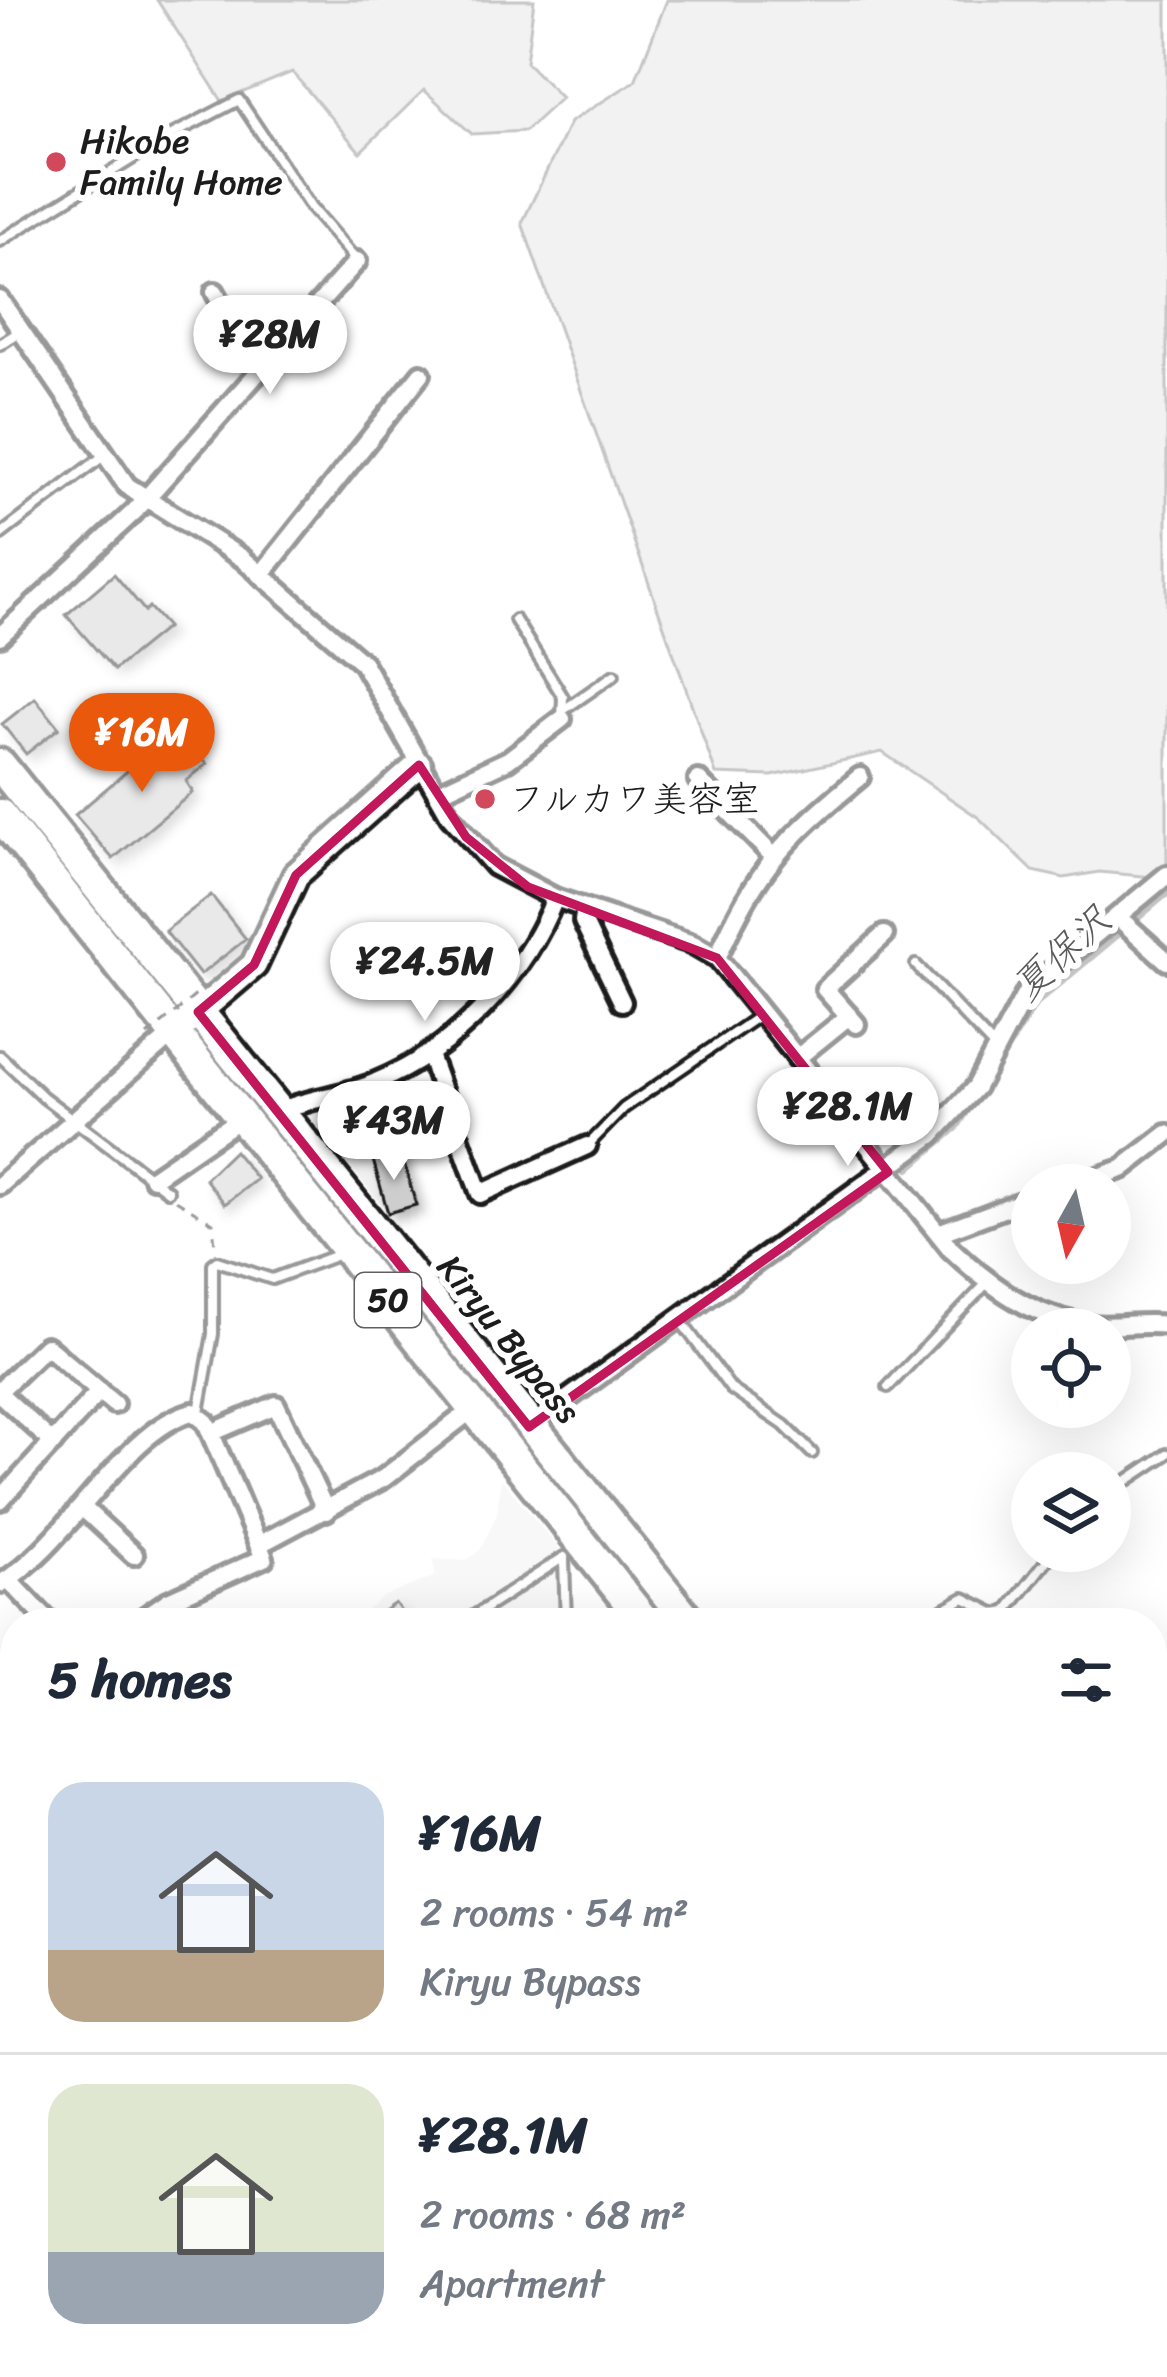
<!DOCTYPE html>
<html lang="en">
<head>
<meta charset="utf-8">
<style>
	:root { --surface:#fff; --page:#f6f6f7; --text:#1f2937; --muted:#747a83; --line:#e0e1e3; --accent:#ea580c }
	body { margin:0; font-family:Sriracha,"Klee One",sans-serif; background:var(--page); color:var(--text); height:100vh; display:flex; flex-direction:column; font-size:45px; white-space:nowrap }
	* { box-sizing:border-box; margin:0 }
	p { font-size:39px; color:var(--muted) }
	.icon { flex:none; width:66px; height:66px; fill:none; stroke:currentColor; stroke-width:2; stroke-linecap:round; stroke-linejoin:round }
	.map { position:relative; flex:1; overflow:hidden }
	.details { position:absolute; left:0px; top:1608px; width:1167px; height:771px; display:flex; flex-direction:column; background:var(--surface); border-radius:48px 48px 0 0; box-shadow:0 12px 48px #0002 }
	.details>* { flex:none }
	.needle { width:78px; rotate:188deg }
	.fabs { position:absolute; left:1011px; top:1164px; display:grid; gap:24px }
	.fabs a { display:grid; place-items:center; width:120px; height:120px; border-radius:50%; background:var(--surface); box-shadow:0 12px 48px #0002; font-size:60px }
	.price { position:absolute; translate:-50% -102px; padding:0 27px; border-radius:42px; background:#fff; color:#222; font-size:39px; line-height:78px; filter:drop-shadow(0 3px 6px #0008) }
	.price::after { content:''; position:absolute; left:50%; top:72px; width:36px; height:27px; margin-left:-18px; background:inherit; clip-path:polygon(0 0,100% 0,50% 100%) }
	.price.on { background:var(--accent); color:#fff }
	ul { padding:0; list-style:none }
	li { display:flex; align-items:center; gap:36px; height:300px; padding:0 48px }
	li+li { border-top:3px solid var(--line) }
	li span { display:grid; place-items:center; flex:none; width:336px; height:240px; border-radius:36px; color:#555 }
	li>.icon { margin-inline-start:auto }
	span .icon { width:144px; height:144px; fill:#fffc; stroke-width:1 }
	li b { font-size:51px }
	h2 { display:flex; justify-content:space-between; align-items:center; height:144px; padding:0 48px; font-size:51px }
	.map>svg:first-child { display:block }
	.built { fill:#f0f0f0 }
	.green { fill:#e2e2e2; stroke:#7f7f7f; stroke-width:3 }
	.lines { fill:none; stroke-linecap:round; stroke-linejoin:round }
	.stream { stroke:#7a7a7a; stroke-width:6 }
	.building { fill:#cecece; stroke:#1c1c1c; stroke-width:3; filter:url(#shadow) }
	.lane-casing { stroke:#1c1c1c; stroke-width:16 }
	.street-casing { stroke:#1c1c1c; stroke-width:26 }
	.secondary-casing { stroke:#1c1c1c; stroke-width:33 }
	.highway-casing { stroke:#1c1c1c; stroke-width:39 }
	.path { stroke:#1c1c1c; stroke-width:3; stroke-dasharray:9 9; stroke-linecap:butt }
	.lane { stroke:#fff; stroke-width:8 }
	.street { stroke:#fff; stroke-width:16 }
	.secondary { stroke:#fff; stroke-width:24 }
	.highway { stroke:#fff; stroke-width:30 }
	.path-bridge { stroke:#1c1c1c; stroke-width:3; stroke-dasharray:9 9; stroke-linecap:butt }
	.marked { fill:none; stroke:#c2185b; stroke-width:9; stroke-linejoin:round }
	.poi-dot { fill:#d1495b; stroke:#fff; stroke-width:4.5 }
	.labels { text-anchor:middle; dominant-baseline:central; stroke-width:12; stroke-linejoin:round; paint-order:stroke }
	.shield { fill:#fff; stroke:#606060; stroke-width:3 }
	.shield-label { font-size:33px; font-weight:bold; fill:#1c1c1c }
	.poi-label { font-size:36px; fill:#1c1c1c; stroke:#fff; text-anchor:start }
	.street-label { font-size:36px; fill:#1c1c1c; stroke:#fff }
	.water-label { font-size:39px; font-style:italic; fill:#5a5a5a; stroke:#fff }
</style>
</head>
<body>
<div class="map">
<svg width="1167" height="2377" viewBox="0 0 1167 2377">
	<defs>
		<filter id="shadow"><feDropShadow dx="7" dy="7" stdDeviation="6" flood-color="#0004"/></filter>
	</defs>
	<rect width="100%" height="100%" fill="#fff"/>
	<filter id="ink" filterUnits="userSpaceOnUse"><feTurbulence type="fractalNoise" baseFrequency=".00833" numOctaves="2"/><feDisplacementMap in="SourceGraphic" scale="24" xChannelSelector="R" yChannelSelector="G"/><feConvolveMatrix kernelMatrix="1 2 1 2 8 2 1 2 1" color-interpolation-filters="sRGB"/></filter>
	<g filter="url(#ink)">
		<g class="built">
			<polygon points="380,1087 419,1205 389,1214 306,1113"/>
			<polygon points="501,1478 559,1549 561,1623 350,1623 383,1597 435,1576 433,1559 466,1561 480,1550 497,1514"/>
			<polygon points="963,1605 993,1623 994,1623 932,1623"/>
			<polygon points="1152,1835 1167,1854 1167,1861 1153,1871 1167,1891 1167,1971 1152,1983"/>
			<polygon points="1152,2287 1167,2307 1167,2377 1049,2377 1037,2364 1152,2364"/>
			<polygon points="917,2364 1029,2364 1033,2369 1015,2377 923,2377"/>
		</g>
		<g class="green">
			<polygon points="157,0 534,0 526,62 561,98 525,131 472,134 424,90 360,152 292,72 222,101"/>
			<polygon points="667,0 1167,0 1167,866 1153,877 1099,872 1064,878 1033,871 979,818 882,752 772,776 716,774 522,223 570,122 635,81"/>
		</g>
		<g class="lines">
			<g class="stream">
				<polyline points="995,1069 1036,1004 1167,894"/>
				<polyline points="909,1169 957,1128 978,1095"/>
				<polyline points="13,1596 37,1623"/>
				<polyline points="0,1989 15,2007"/>
				<polyline points="154,2364 161,2377"/>
				<polyline points="863,2364 869,2377"/>
			</g>
		</g>
		<g class="building">
			<polygon points="114,574 145,611 149,607 167,627 114,670 66,615"/>
			<polygon points="35,698 59,728 26,754 2,724"/>
			<polygon points="177,729 207,764 186,781 193,792 113,859 75,815"/>
			<polygon points="211,895 246,939 200,975 165,931"/>
			<polygon points="234,1151 257,1179 225,1204 205,1179"/>
			<polygon points="401,1152 416,1205 388,1213 373,1160"/>
			<polygon points="395,1603 409,1623 366,1623"/>
		</g>
		<g class="lines">
			<defs>
				<g id="lane">
					<polyline points="0,241 164,139 239,100 311,208 356,260"/>
					<polyline points="0,344 19,332"/>
					<polyline points="0,535 102,457"/>
					<polyline points="515,620 563,697 562,718"/>
					<polyline points="565,709 614,675"/>
					<polyline points="916,965 994,1047"/>
					<polyline points="0,1056 43,1097 168,1191"/>
					<polyline points="587,1146 624,1108 760,1015"/>
					<polyline points="680,1320 731,1389 784,1425 812,1453"/>
					<polyline points="888,1387 986,1284"/>
					<polyline points="199,1412 213,1334 213,1264 217,1261 272,1279 340,1254"/>
					<polyline points="1110,1492 1167,1454"/>
					<polyline points="564,1559 566,1623"/>
					<polyline points="463,1623 564,1557"/>
					<polyline points="919,1623 964,1598 996,1614 1006,1612 1054,1551"/>
					<polyline points="904,2364 911,2377"/>
					<polyline points="761,2377 781,2364"/>
				</g>
				<g id="street">
					<polyline points="215,292 233,326 264,364"/>
					<path d="M0,300L127,486L242,558L363,663L450,816L494,866L555,898L693,944L717,958L951,1249C991,1287 1035,1319 1091,1325C1116,1328 1141,1321 1167,1325"/>
					<polyline points="261,575 421,374"/>
					<polyline points="0,636 134,512 357,261"/>
					<polyline points="698,780 774,857"/>
					<polyline points="437,793 508,760 562,719"/>
					<polyline points="585,908 583,921 622,1002"/>
					<polyline points="1120,919 1167,961"/>
					<path d="M717,958C757,867 784,840 860,777"/>
					<polyline points="856,1024 825,989 884,935"/>
					<polyline points="429,1055 480,1194 587,1146"/>
					<polyline points="797,1058 849,1016"/>
					<path d="M277,1112C308,1098 344,1096 376,1082C454,1050 524,977 555,898"/>
					<polyline points="153,1178 242,1117"/>
					<polyline points="0,1185 175,1032"/>
					<polyline points="1073,1185 1122,1169 1167,1134"/>
					<polyline points="941,1232 1032,1198"/>
					<polyline points="0,1390 46,1346 114,1404"/>
					<polyline points="0,1394 53,1443"/>
					<polyline points="526,1429 932,1135 976,1087 1027,991 1167,875"/>
					<polyline points="211,1433 276,1405 326,1511"/>
					<polyline points="0,1500 99,1392"/>
					<polyline points="83,1508 134,1555"/>
					<polyline points="262,1543 384,1478 474,1408"/>
					<polyline points="9,1580 50,1623"/>
					<path d="M0,1584C66,1547 126,1427 193,1412L206,1422L264,1558L168,1601L136,1623"/>
					<polyline points="0,1849 15,1864"/>
					<polyline points="0,1906 15,1890"/>
					<polyline points="0,2334 15,2327"/>
					<polyline points="0,2351 18,2377"/>
					<polyline points="259,2364 265,2377"/>
					<polyline points="399,2377 416,2366"/>
					<polyline points="590,2377 604,2364"/>
				</g>
				<polyline id="secondary" points="186,1023 254,965 296,875 419,765"/>
				<g id="highway">
					<polyline points="0,765 690,1623"/>
					<polyline points="0,815 646,1623"/>
					<polyline points="1152,2204 1167,2223"/>
					<polyline points="1152,2253 1167,2272"/>
				</g>
			</defs>
			<use href="#lane" class="lane-casing"/>
			<use href="#street" class="street-casing"/>
			<use href="#secondary" class="secondary-casing"/>
			<use href="#highway" class="highway-casing"/>
			<polyline class="path" points="176,1200 213,1223 215,1247"/>
			<use href="#lane" class="lane"/>
			<use href="#street" class="street"/>
			<use href="#secondary" class="secondary"/>
			<use href="#highway" class="highway"/>
			<polyline class="path-bridge" points="147,1036 209,984"/>
		</g>
	</g>
	<path d="M0 0H1167V2377H0ZM419,765L466,837L528,887L717,958L888,1172L529,1427L198,1012L254,965L296,875Z" fill="#fff" fill-opacity=".55" fill-rule="evenodd"/>
	<path class="marked" d="M419,765L466,837L528,887L717,958L888,1172L529,1427L198,1012L254,965L296,875Z"/>
	<g class="poi-dot">
		<circle cx="56" cy="162" r="12"/>
		<circle cx="485" cy="799" r="12"/>
	</g>
	<g class="labels">
		<rect class="shield" x="355" y="1273" width="66" height="54" rx="9"/>
		<g class="shield-label">
			<text x="388" y="1300">50</text>
		</g>
		<g class="poi-label">
			<text x="80" y="141">Hikobe<tspan x="80" dy="41">Family Home</tspan></text>
			<text x="509" y="799">フルカワ美容室</text>
		</g>
		<g class="street-label">
			<text transform="translate(509 1339) rotate(51)">Kiryu Bypass</text>
		</g>
		<g class="water-label">
			<text transform="translate(1061 953) rotate(-43)">夏保沢</text>
		</g>
	</g>
</svg>
<div class="fabs">
<a><svg class="needle" viewBox="-14 -14 28 28"><path d="M0-13l5 13h-10z" fill="#e53935"/><path d="M0 13l5-13h-10z" fill="#747a83"/></svg></a>
<a><svg class="icon" aria-label="locate" viewBox="0 0 24 24"><circle cx="12" cy="12" r="6"/><path d="M12 2v4M12 18v4M2 12h4M18 12h4"/></svg></a>
<a><svg class="icon" aria-label="layers" viewBox="0 0 24 24"><path d="M12 4l9 5-9 5-9-5zM3 14l9 5 9-5"/></svg></a>
</div>
<b class="price" style="left:270px;top:397px">¥28M</b>
<b class="price on" style="left:142px;top:795px">¥16M</b>
<b class="price" style="left:425px;top:1024px">¥24.5M</b>
<b class="price" style="left:848px;top:1169px">¥28.1M</b>
<b class="price" style="left:394px;top:1183px">¥43M</b>
<section class="details">
<h2>5 homes<svg class="icon" aria-label="filters" viewBox="0 0 24 24"><path d="M4 7h16M4 17h16"/><circle cx="9" cy="7" r="2"/><circle cx="15" cy="17" r="2"/></svg></h2>
<ul>
<li><span style="background:linear-gradient(#c9d6e8 70%,#b9a48a 0)"><svg class="icon" aria-label="home" viewBox="0 0 24 24"><path d="M3 11l9-7 9 7M6 9v11h12V9"/></svg></span><div><b>¥16M</b><p>2 rooms · 54 m²</p><p>Kiryu Bypass</p></div></li>
<li><span style="background:linear-gradient(#dfe7d0 70%,#9aa5b1 0)"><svg class="icon" aria-label="home" viewBox="0 0 24 24"><path d="M3 11l9-7 9 7M6 9v11h12V9"/></svg></span><div><b>¥28.1M</b><p>2 rooms · 68 m²</p><p>Apartment</p></div></li>
</ul>
</section>
</div>
</body>
</html>
